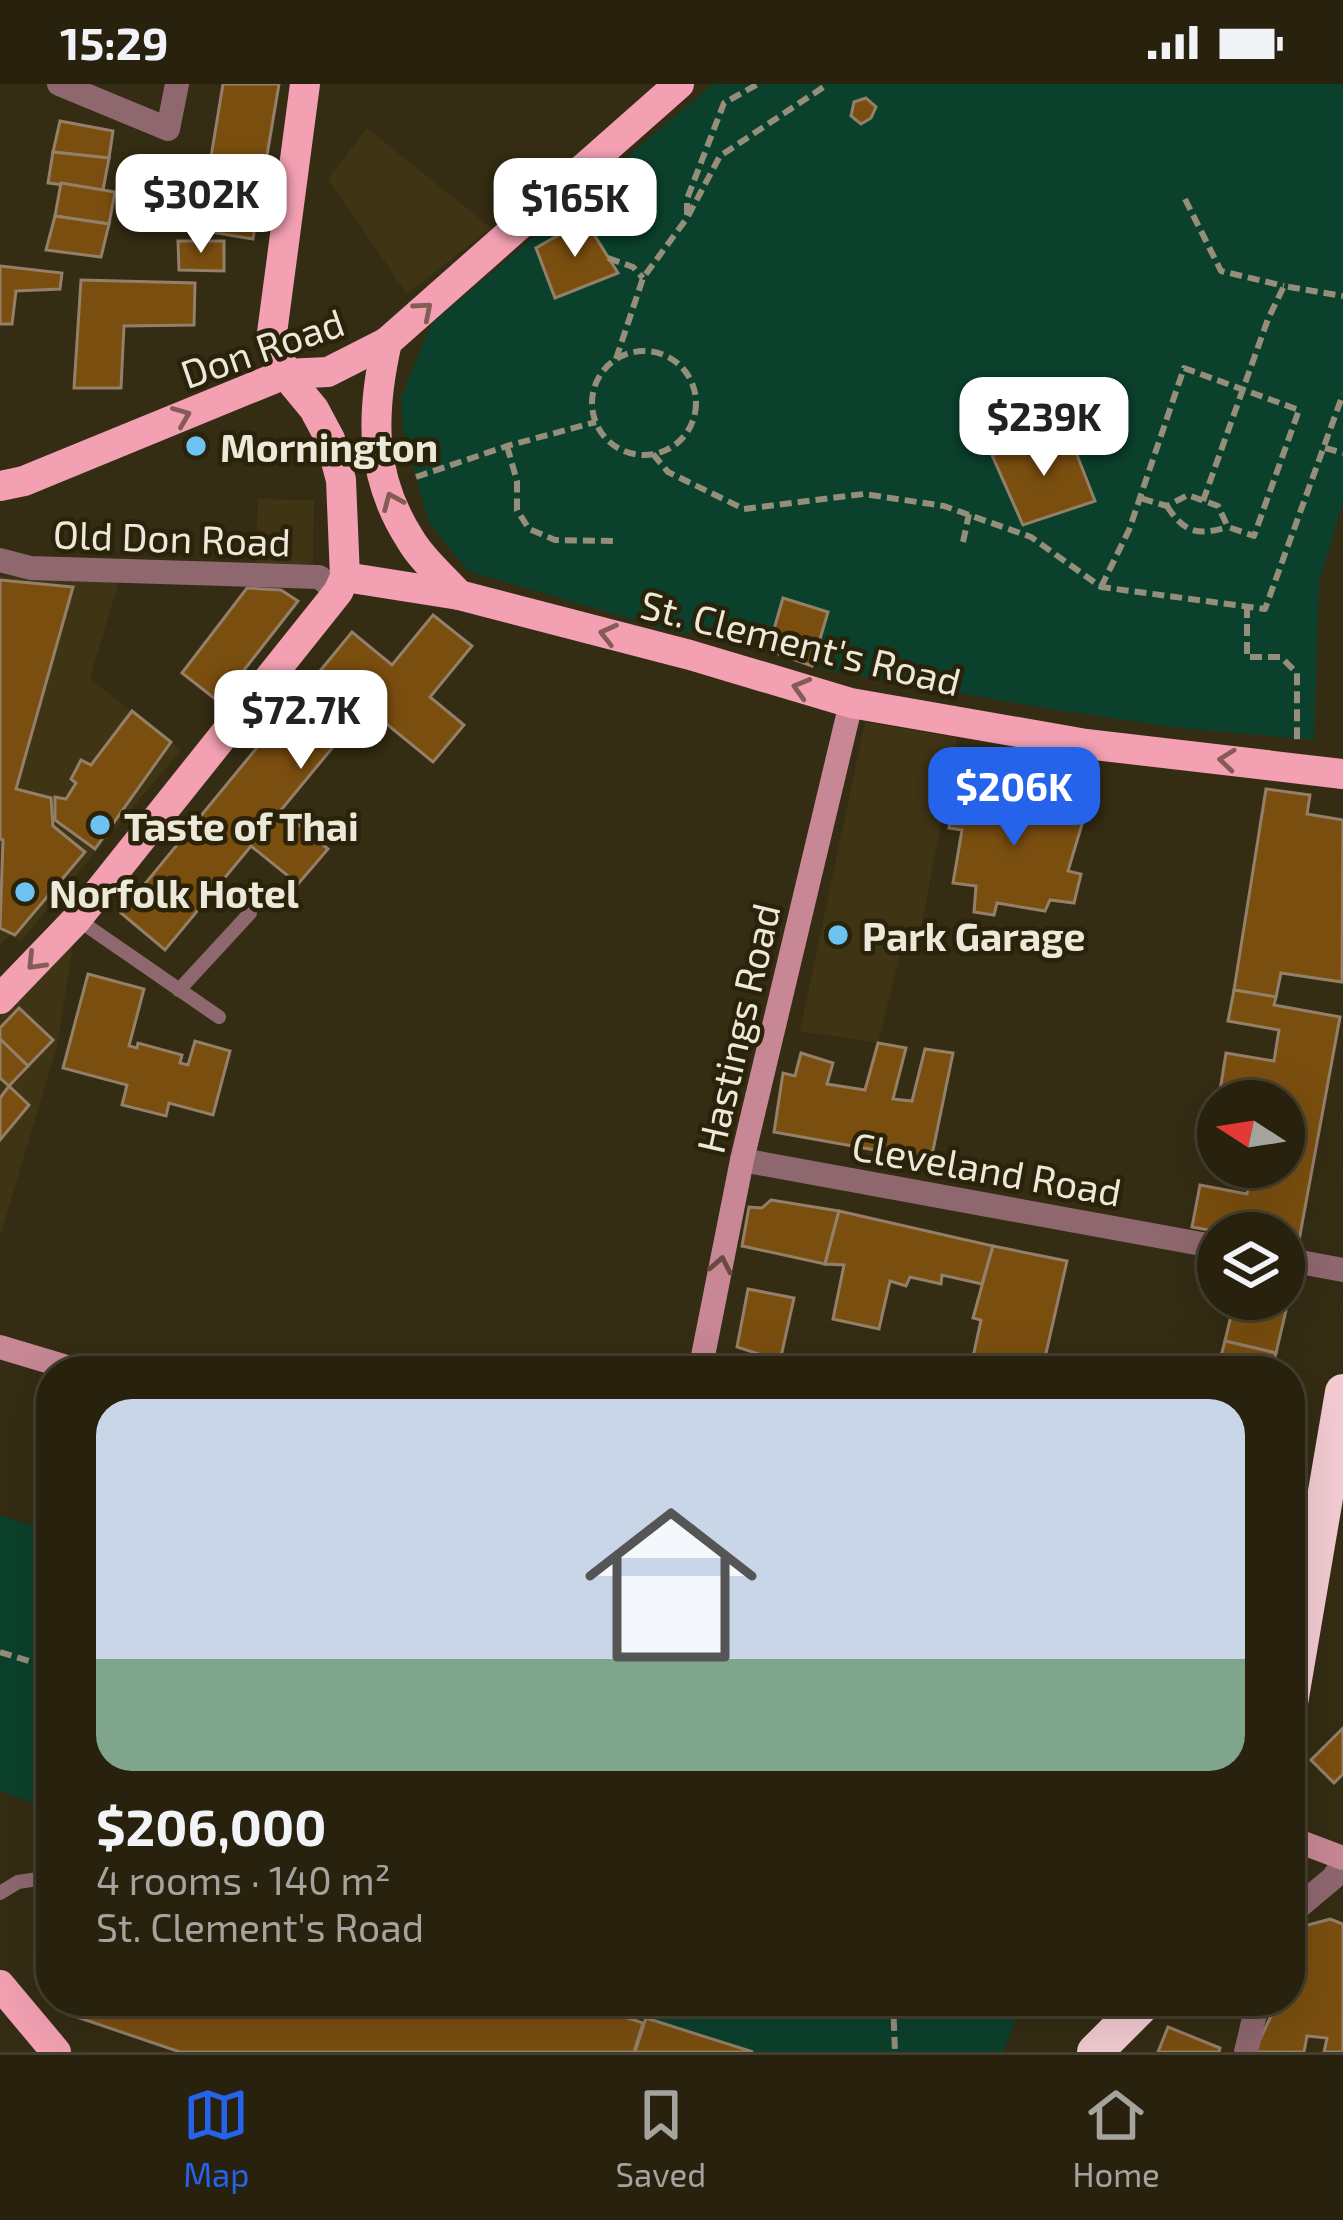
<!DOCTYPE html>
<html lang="en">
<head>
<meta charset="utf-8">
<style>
	:root { --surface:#27210e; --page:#332e1c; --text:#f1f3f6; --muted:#a4a39e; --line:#433e2e; --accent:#2563eb }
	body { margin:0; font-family:"Exo 2",sans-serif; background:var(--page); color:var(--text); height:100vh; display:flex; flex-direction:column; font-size:45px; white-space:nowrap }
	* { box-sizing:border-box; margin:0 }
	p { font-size:39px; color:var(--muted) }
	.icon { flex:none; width:66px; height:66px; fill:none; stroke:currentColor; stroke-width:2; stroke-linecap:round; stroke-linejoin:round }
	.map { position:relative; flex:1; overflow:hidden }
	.panel { position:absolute; left:36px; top:1272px; width:1269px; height:660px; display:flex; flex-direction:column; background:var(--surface); border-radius:48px; box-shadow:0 12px 48px #0002,0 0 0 3px var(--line) }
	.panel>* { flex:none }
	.needle { width:78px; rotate:282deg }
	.fabs { position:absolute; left:1197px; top:996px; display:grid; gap:24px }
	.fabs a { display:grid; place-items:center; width:108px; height:108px; border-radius:50%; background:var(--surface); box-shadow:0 12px 48px #0002,0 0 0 3px var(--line); font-size:60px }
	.price { position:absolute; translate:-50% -102px; padding:0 27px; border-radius:24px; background:#fff; color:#222; font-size:39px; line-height:78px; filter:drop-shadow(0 3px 6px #0008) }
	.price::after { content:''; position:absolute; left:50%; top:72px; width:36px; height:27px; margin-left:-18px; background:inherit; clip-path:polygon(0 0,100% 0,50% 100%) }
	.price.selected { background:var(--accent); color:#fff }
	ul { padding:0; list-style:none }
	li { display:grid; align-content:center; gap:24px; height:636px; padding:0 60px }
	li span { display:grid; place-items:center; height:372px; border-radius:36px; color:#555 }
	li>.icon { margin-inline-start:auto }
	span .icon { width:216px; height:216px; fill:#fffc; stroke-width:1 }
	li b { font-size:51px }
	.status { display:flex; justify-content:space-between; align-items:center; height:84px; padding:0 60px; background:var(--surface); direction:ltr }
	.status svg { height:33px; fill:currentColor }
	.menu { display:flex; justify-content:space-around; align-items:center; height:168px; border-top:3px solid var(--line); background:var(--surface); font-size:33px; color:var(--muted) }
	.menu a { display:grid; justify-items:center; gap:6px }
	.menu .selected { color:var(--accent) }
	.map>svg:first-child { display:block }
	.built { fill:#3f3515 }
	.green { fill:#0b412c }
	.building { fill:#7a4e0f; stroke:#947f69; stroke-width:3 }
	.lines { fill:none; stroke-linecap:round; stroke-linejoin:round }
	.path { stroke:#948e7a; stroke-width:6; stroke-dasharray:12 6; stroke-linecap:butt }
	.lane { stroke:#8f676f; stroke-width:14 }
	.street { stroke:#8f676f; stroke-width:24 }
	.secondary { stroke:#c78795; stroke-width:24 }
	.primary { stroke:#f2a0b2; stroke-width:30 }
	.highway { stroke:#f3cbd2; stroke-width:36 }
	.oneway { stroke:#845b55 }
	.oneway2 { stroke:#694a41 }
	.poi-dot { fill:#6cc3f2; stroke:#2a2209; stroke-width:4.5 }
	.labels { text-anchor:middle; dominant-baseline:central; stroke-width:9; stroke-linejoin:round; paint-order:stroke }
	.street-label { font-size:39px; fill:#ede9da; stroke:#2a2209 }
	.poi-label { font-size:39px; font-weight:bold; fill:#ede9da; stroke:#2a2209; text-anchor:start }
</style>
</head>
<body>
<div class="status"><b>15:29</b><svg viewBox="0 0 49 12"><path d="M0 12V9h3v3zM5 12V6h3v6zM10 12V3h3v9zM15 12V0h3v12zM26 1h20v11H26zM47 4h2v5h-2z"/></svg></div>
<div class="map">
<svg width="1343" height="1968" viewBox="0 0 1343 1968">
	<rect width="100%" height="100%" fill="#342c13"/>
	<g class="built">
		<polygon points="367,44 491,144 407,210 328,95"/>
		<polygon points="258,415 314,416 313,480 256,481"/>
		<polygon points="0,492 119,497 90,595 181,666 21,857 9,852 0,861"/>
		<polygon points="865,638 957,654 921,845 907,843 878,959 800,947"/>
		<polygon points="77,835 57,962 0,1153 0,915"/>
	</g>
	<g class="green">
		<polygon points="713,0 1343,0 1343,418 1319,498 1314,656 1171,643 1058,626 825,586 709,545 682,550 468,487 428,437 403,345 401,313 432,239"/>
		<polygon points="0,1431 51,1448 51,1725 0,1707"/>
		<polygon points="584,1917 1023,1917 1003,1968 744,1968"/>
	</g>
	<g class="building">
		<polygon points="223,0 279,0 253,155 199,146"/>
		<polygon points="866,14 876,23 871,34 861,40 851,32 854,18"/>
		<polygon points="60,37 113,47 109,74 53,68"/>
		<polygon points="53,68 109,74 103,106 48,99"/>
		<polygon points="61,99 115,108 109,140 55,132"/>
		<polygon points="55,132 109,140 101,173 46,166"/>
		<polygon points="585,136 618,189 555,214 536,164"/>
		<polygon points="178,157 224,157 224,187 179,186"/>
		<polygon points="0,182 62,189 60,205 16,207 12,240 0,240"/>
		<polygon points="81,196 195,199 194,241 124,242 121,304 74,304"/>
		<polygon points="1070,353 1095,417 1023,441 992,371"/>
		<polygon points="0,496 73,503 16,705 51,714 53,742 85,768 15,851 0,844 3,756 0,755"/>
		<polygon points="247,504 281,506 298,517 219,618 182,589"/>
		<polygon points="783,514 828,528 812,582 768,566"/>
		<polygon points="433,531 472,562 430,613 464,641 433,678 366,623 281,726 328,765 298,800 251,762 165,866 121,829 352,548 392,581"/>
		<polygon points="132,627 171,658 95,765 55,736 55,713 66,715 76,699 71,695 81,676 91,681"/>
		<polygon points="959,698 1052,712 1048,730 1083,737 1068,787 1081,790 1074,819 1050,816 1045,827 997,819 994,831 974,828 976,802 953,799 962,746 949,744"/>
		<polygon points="1266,705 1310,711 1307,730 1343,736 1342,898 1281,889 1276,913 1234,906"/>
		<polygon points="88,890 144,905 129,962 137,964 138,959 182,971 180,979 188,981 195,957 230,967 213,1031 169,1019 166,1032 122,1021 127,1001 63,984"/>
		<polygon points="1234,906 1276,913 1274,921 1340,933 1298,1162 1284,1160 1284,1149 1225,1149 1192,1143 1200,1101 1247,1110 1251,1088 1221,1083 1284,1083 1284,1017 1219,1013 1226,969 1274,977 1279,946 1228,937"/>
		<polygon points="19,924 53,956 28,982 0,955 0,944"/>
		<polygon points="0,955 28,982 9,1002 0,994"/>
		<polygon points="878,959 906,964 893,1015 912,1017 925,965 953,969 931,1076 774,1048 783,989 795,992 801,969 833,979 827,1000 865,1006"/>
		<polygon points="9,1002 29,1021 0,1056 0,1014"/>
		<polygon points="1214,1034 1218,1034 1218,1083 1206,1080"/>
		<polygon points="771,1116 839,1127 825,1180 742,1162 749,1123 762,1124"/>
		<polygon points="839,1127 993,1162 982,1200 942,1191 941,1200 910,1193 906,1202 890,1197 879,1245 833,1235 844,1181 825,1180"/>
		<polygon points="993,1162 1067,1177 1042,1287 970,1287 981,1236 973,1234"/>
		<polygon points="1284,1199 1292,1201 1276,1269 1225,1257 1235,1215 1284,1215"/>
		<polygon points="748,1205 794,1214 780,1277 737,1263"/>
		<polygon points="1225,1257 1276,1269 1271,1287 1217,1287"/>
		<polygon points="1343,1644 1343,1690 1334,1699 1311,1676"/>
		<polygon points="1330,1835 1343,1840 1343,1968 1324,1968 1327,1954 1307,1952 1304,1968 1254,1968 1278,1917 1290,1917 1290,1890 1297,1875 1290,1874 1293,1845"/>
		<polygon points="73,1917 577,1917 643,1939 634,1968 180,1968 68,1930"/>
		<polygon points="646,1934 753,1968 635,1968"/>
		<polygon points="1168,1943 1220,1964 1219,1968 1158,1968"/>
	</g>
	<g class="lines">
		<g class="path">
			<polyline points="1185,115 1221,187 1284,202"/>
			<polyline points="687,131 687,115 724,19 758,0"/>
			<polyline points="608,174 633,183 643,194"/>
			<circle cx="644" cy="319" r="52"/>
			<polyline points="616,275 643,194 687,134 720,72 828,0"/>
			<polyline points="507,362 517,397 517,426 529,445 555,456 613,457"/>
			<polyline points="1325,364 1343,369"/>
			<polyline points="653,370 668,388 744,425 864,410 944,422 1031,453 1101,503 1265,525 1343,310"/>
			<polyline points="416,393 507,362 596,338"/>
			<polyline points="1203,417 1268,235 1284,202 1343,212"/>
			<path d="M1167,422C1184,449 1198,452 1228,443"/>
			<polyline points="963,458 969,430"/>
			<polyline points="1101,503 1129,446 1184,284 1299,326 1254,452 1228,443 1218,422 1188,411 1167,422 1140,414"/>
			<polyline points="1247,522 1247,573 1281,573 1297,589 1297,656"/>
			<polyline points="0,1568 51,1584"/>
			<polyline points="893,1917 895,1968"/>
		</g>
		<g class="lane">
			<polyline points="77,835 219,933"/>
			<polyline points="179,906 250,829"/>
			<polyline points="0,1809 18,1798 51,1793"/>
		</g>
		<g class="street">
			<polyline points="59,0 168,45 177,0"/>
			<polyline points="0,476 31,484 319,493 338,508"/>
			<polyline points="742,1076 1218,1163"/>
			<polyline points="1284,1175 1343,1186"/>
			<polyline points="1290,1830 1333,1794 1343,1780"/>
			<polyline points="1246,1968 1258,1917"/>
		</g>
		<g class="secondary">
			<polyline points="0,1263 80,1287"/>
			<polyline points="700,1287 742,1076 851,619"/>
			<polyline points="1290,1754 1343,1774"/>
		</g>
		<g class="primary">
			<path d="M387,258C371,329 369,391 410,455C422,476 443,493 459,511"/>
			<polyline points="0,402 24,397 285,290 328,288 387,258 679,0"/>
			<polyline points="345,493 459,511 690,571 851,619 1086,660 1343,690"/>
			<polyline points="0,915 77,835 338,508 345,493 341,396 330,355 314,325 285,290 272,249 305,0"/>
			<polyline points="0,1901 56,1968"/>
		</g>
		<g class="highway">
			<polyline points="1290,1619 1343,1308"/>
			<polyline points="1095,1968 1146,1917"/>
		</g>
	</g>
	<defs><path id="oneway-chevron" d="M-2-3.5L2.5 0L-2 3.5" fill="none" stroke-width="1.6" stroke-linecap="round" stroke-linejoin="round" transform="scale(3)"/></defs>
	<g class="oneway">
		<use href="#oneway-chevron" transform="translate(424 226) rotate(-41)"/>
		<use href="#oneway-chevron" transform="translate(182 332) rotate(-22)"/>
		<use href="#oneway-chevron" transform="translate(392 417) rotate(-113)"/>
		<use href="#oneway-chevron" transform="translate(608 550) rotate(-166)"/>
		<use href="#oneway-chevron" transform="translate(801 604) rotate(-164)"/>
		<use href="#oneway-chevron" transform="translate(1227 676) rotate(-174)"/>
		<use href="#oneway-chevron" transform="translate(35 878) rotate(134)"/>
	</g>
	<use class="oneway2" href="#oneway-chevron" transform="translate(721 1181) rotate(-79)"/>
	<g class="poi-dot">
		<circle cx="196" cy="362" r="12"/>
		<circle cx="100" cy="741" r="12"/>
		<circle cx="25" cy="808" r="12"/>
		<circle cx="838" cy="851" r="12"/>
	</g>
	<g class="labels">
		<g class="street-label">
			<text transform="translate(262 263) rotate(-19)">Don Road</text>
			<text transform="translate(172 453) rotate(2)">Old Don Road</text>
			<text transform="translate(801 558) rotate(14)">St. Clement's Road</text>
			<text transform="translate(737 944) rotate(-77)">Hastings Road</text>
			<text transform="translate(987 1084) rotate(10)">Cleveland Road</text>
		</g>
		<g class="poi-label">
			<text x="220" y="362">Mornington</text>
			<text x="124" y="741">Taste of Thai</text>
			<text x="49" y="808">Norfolk Hotel</text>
			<text x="862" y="851">Park Garage</text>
		</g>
	</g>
</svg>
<div class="fabs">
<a><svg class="needle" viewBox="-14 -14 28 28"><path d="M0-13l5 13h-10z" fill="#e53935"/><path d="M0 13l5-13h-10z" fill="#a4a39e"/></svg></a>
<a><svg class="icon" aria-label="layers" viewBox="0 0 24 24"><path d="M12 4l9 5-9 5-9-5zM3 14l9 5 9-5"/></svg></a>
</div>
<b class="price" style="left:201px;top:172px">$302K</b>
<b class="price" style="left:575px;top:176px">$165K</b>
<b class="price" style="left:1044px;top:395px">$239K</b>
<b class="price" style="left:301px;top:688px">$72.7K</b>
<b class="price selected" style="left:1014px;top:765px">$206K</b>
<section class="panel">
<ul>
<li><span style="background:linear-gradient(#c9d6e8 70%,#7fa58c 0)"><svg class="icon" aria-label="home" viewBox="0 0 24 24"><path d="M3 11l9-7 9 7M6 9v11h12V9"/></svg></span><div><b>$206,000</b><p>4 rooms · 140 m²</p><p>St. Clement's Road</p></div></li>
</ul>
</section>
</div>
<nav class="menu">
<a class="selected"><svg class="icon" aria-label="map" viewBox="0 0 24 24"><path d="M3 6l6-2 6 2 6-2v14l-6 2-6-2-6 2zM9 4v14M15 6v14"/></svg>Map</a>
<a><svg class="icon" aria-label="saved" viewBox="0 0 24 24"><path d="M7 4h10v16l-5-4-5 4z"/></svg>Saved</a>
<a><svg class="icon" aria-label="home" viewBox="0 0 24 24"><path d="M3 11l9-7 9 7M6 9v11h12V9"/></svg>Home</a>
</nav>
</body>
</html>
